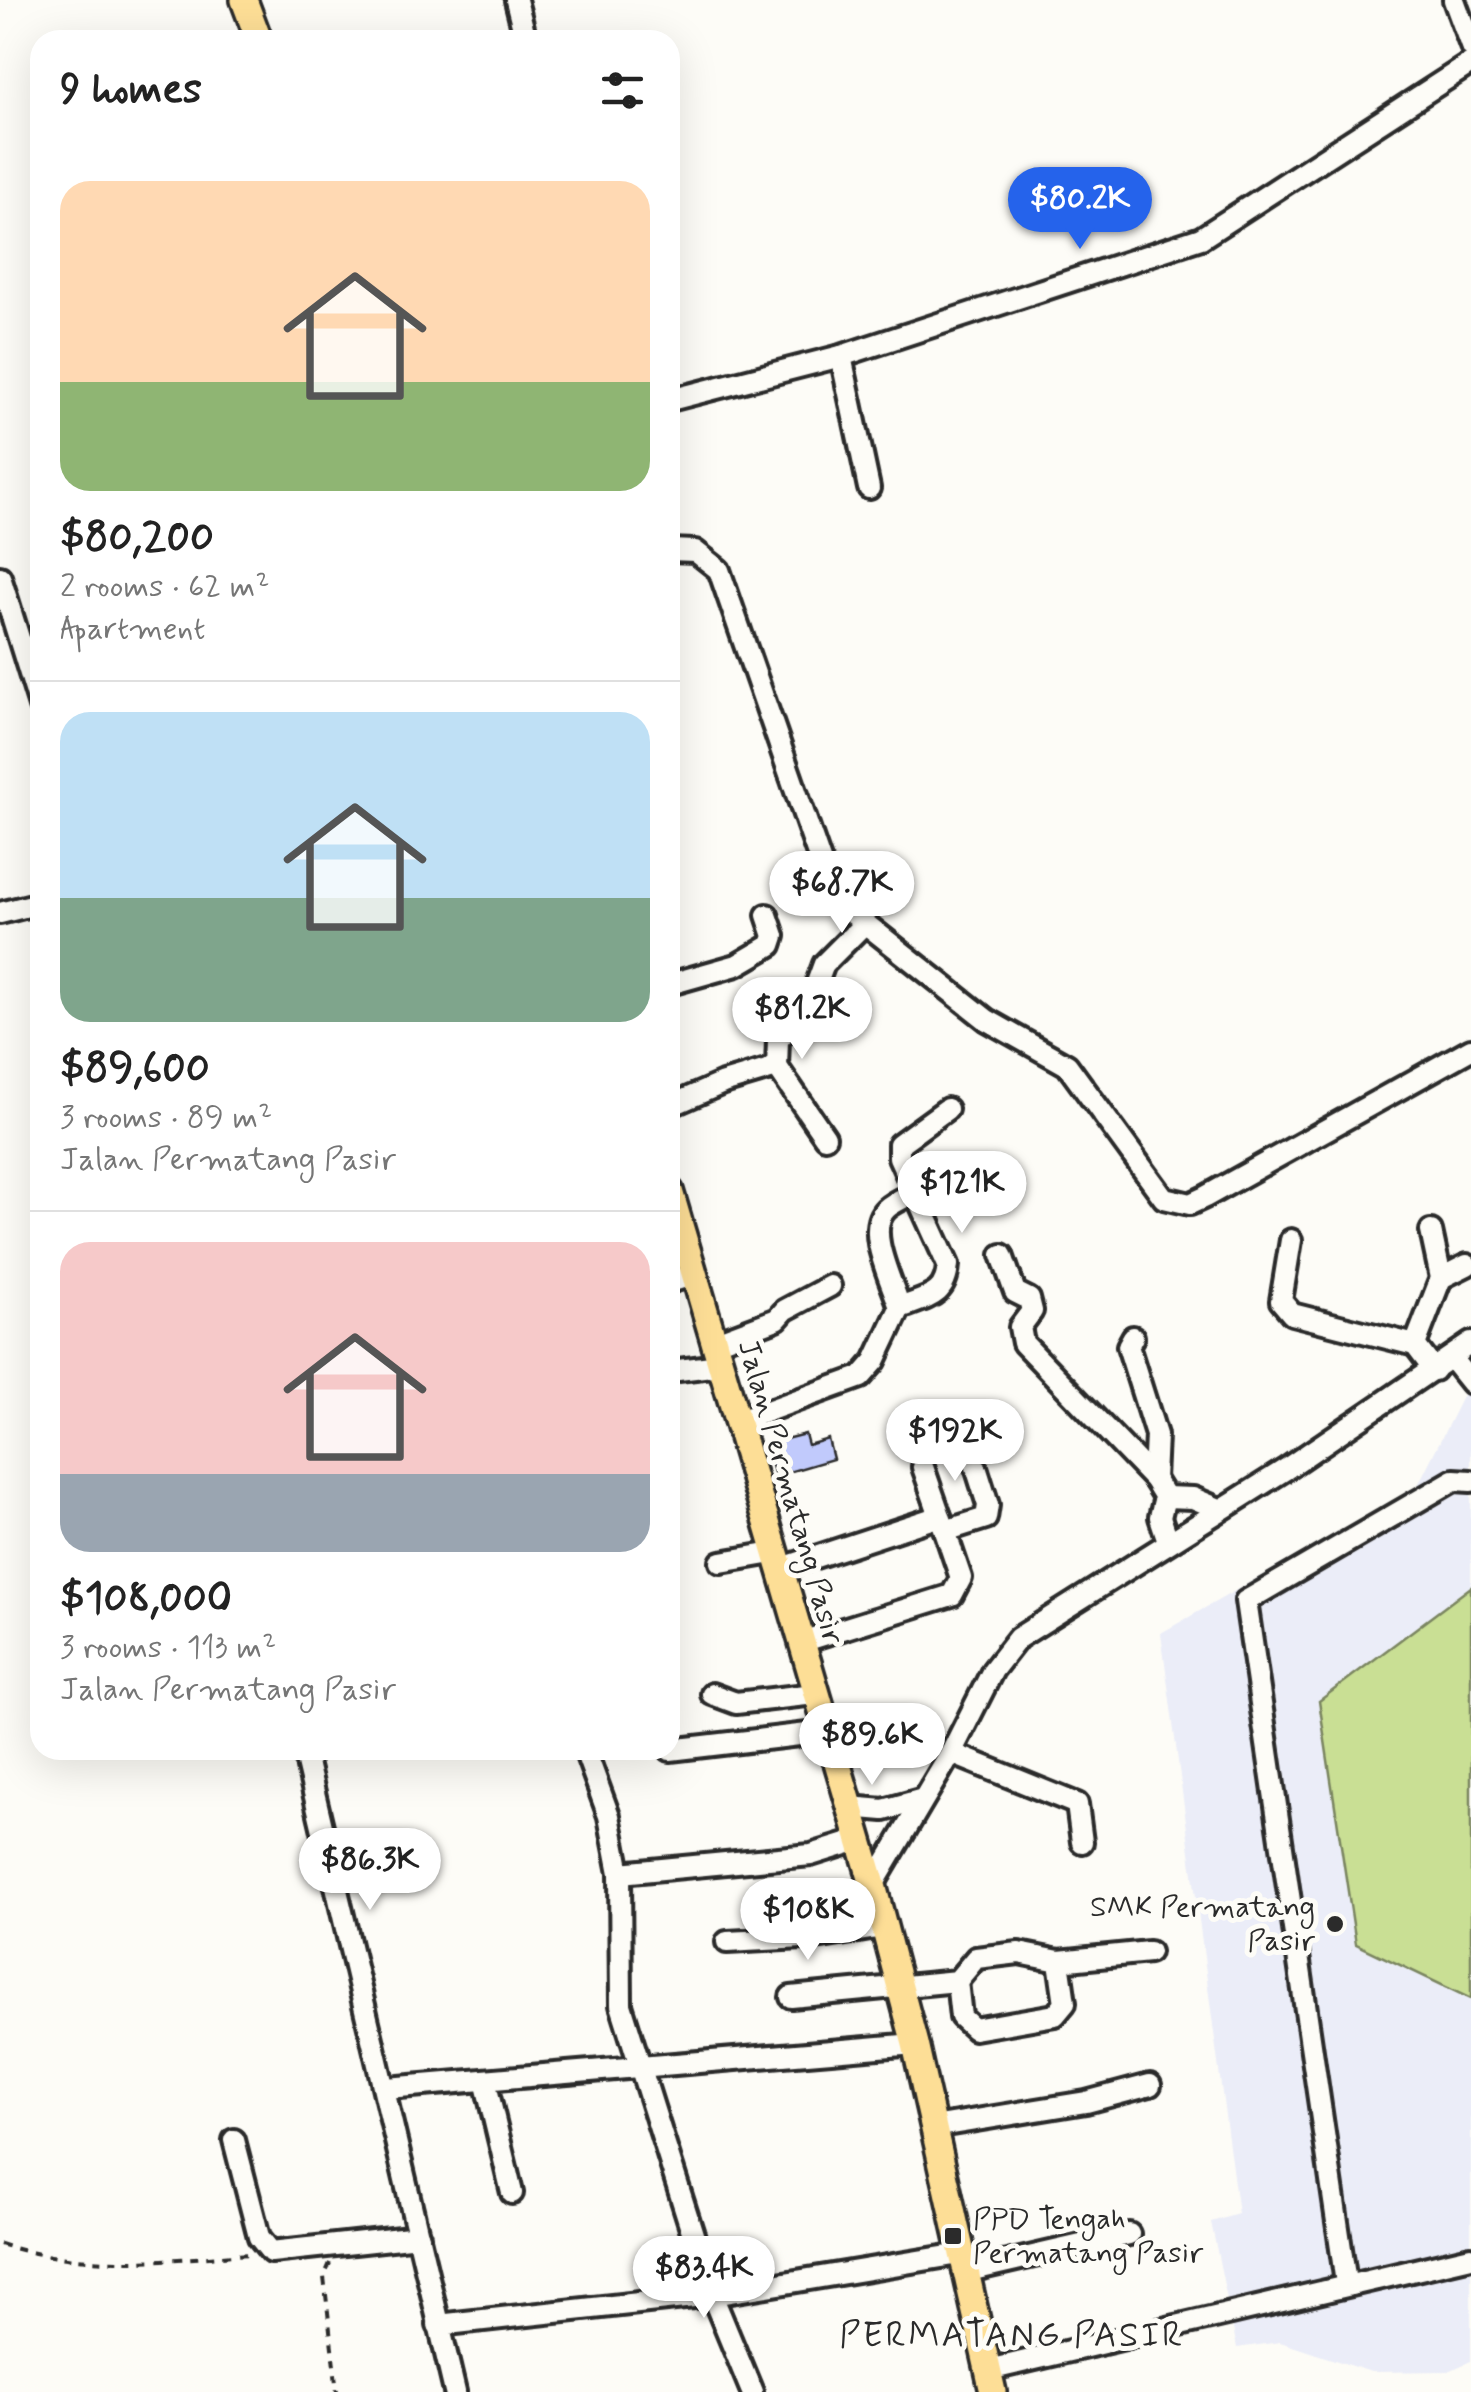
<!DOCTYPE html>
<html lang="en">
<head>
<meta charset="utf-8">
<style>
	:root { --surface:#fff; --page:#f6f6f6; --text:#222; --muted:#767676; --line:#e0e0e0; --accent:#2563eb }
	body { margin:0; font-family:Mynerve,sans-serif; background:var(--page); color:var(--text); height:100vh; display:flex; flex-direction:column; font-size:38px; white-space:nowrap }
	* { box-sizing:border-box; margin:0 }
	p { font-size:32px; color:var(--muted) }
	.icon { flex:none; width:55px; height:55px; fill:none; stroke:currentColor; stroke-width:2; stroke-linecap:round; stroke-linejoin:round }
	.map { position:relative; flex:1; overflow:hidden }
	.panel { position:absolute; left:30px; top:30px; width:650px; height:1730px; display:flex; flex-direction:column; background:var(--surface); border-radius:30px; box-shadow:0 10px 40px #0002 }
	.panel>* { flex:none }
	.price { position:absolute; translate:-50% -85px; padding:0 22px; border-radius:35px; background:#fff; color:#222; font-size:32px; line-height:65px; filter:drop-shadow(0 2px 5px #0008) }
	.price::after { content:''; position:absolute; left:50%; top:60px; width:30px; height:22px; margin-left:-15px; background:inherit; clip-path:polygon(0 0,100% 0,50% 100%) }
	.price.selected { background:var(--accent); color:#fff }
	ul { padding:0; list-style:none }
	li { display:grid; align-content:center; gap:20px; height:530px; padding:0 30px }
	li+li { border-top:2px solid var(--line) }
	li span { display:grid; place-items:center; height:310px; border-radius:30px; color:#555 }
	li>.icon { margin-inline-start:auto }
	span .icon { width:180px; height:180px; fill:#fffc; stroke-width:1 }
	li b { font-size:42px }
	h2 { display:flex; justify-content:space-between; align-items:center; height:120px; padding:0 30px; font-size:42px }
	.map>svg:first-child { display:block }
	.built { fill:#ebedf8 }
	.green { fill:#c9df94; stroke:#7a8560; stroke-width:2.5 }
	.building { fill:#c1cafc; stroke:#2b2b2b; stroke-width:2.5 }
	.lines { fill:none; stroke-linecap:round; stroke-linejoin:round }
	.minor-casing { stroke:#2b2b2b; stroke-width:28 }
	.major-casing { stroke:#2b2b2b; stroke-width:32 }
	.path { stroke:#2b2b2b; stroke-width:4; stroke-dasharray:8 8; stroke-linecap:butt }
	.minor { stroke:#fdfcf7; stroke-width:20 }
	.major { stroke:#fdde96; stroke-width:25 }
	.poi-dot { fill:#2b2b2b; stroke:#fdfcf7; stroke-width:4 }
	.labels { text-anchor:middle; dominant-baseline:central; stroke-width:10; stroke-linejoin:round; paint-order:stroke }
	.street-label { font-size:30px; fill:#2b2b2b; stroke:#fdfcf7 }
	.poi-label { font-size:30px; fill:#2b2b2b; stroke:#fdfcf7; text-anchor:end }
	.quarter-label { font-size:35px; letter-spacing:2.5px; fill:#2b2b2b; stroke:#fdfcf7 }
</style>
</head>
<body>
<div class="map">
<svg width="1471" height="2392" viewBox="0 0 1471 2392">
	<rect width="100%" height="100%" fill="#fdfcf7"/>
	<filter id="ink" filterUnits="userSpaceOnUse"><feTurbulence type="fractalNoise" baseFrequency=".01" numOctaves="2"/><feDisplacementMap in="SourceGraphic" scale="20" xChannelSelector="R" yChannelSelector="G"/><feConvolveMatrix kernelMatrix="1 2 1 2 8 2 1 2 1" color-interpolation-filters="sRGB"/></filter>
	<g filter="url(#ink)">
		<polygon class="built" points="1471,1379 1471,2361 1449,2371 1371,2372 1280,2342 1237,2348 1211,2222 1238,2214 1161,1633 1417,1487"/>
		<polygon class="green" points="1471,1587 1471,1999 1356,1944 1319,1701"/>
		<polygon class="building" points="805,1434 808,1445 828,1439 833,1459 775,1476 766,1444"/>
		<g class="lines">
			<defs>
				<g id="minor">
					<polyline points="516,0 526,40"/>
					<polyline points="1454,0 1471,46"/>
					<polyline points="841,356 869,488"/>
					<polyline points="670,400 841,356 1201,238 1471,63"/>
					<polyline points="670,550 695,551 719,570 833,898 987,1020 1067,1065 1164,1198 1190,1204 1205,1197 1471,1049"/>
					<polyline points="0,577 40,706"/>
					<polyline points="0,913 40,903"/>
					<polyline points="670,984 737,965 771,945 774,936 767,915"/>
					<polyline points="777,1067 825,1137"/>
					<polyline points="670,1106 723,1083 777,1067 778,1040 810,1002 824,964 865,923"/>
					<polyline points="1431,1231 1441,1278 1415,1345 1434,1370"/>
					<polyline points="1291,1240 1281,1301 1292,1314 1415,1345"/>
					<polyline points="1002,1255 1015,1292 1029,1299 1032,1311 1020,1327 1023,1343 1154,1479 1165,1497 1160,1517 1168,1541"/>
					<polyline points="1441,1278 1467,1265"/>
					<polyline points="670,1282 692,1275"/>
					<path d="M900,1308C927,1297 946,1297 948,1265L899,1157V1144L947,1109"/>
					<polyline points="1133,1337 1128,1346 1156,1435 1154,1479"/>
					<polyline points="713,1343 777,1319 785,1310 830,1286"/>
					<polyline points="1451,1358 1471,1383"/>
					<polyline points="670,1371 720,1365"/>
					<path d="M737,1422L861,1377L875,1361L900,1308C893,1283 864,1230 886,1209C893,1202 906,1197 914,1193"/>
					<polyline points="923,1467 940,1516"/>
					<polyline points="1165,1497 1193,1498 1219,1509"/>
					<polyline points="721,1562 773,1553"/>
					<polyline points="779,1569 940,1516 945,1531"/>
					<polyline points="801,1642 952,1595 961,1578 945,1531 986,1518 988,1505 976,1467"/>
					<polyline points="712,1694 736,1703 815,1694"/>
					<polyline points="304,1750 455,2392"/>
					<polyline points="585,1750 609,1816 620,1873 621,2005 712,2295 752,2392"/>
					<polyline points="670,1750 825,1732"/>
					<polyline points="951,1753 1077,1804 1082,1842"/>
					<polyline points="849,1807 884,1810 920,1800"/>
					<polyline points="620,1873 811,1855 859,1840"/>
					<polyline points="873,1885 951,1753 993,1670 1018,1638 1286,1469 1471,1343"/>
					<polyline points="727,1942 822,1937 883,1927"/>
					<polyline points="957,1981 961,2017 974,2029 1055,2015 1065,2003 1059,1961"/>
					<polyline points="791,1997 957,1981 976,1958 1019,1953 1059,1961 1149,1952"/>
					<polyline points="485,2080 512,2193"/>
					<polyline points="387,2088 915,2044"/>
					<polyline points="933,2127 1086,2102 1150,2085"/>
					<polyline points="234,2140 259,2237 271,2252 419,2236"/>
					<polyline points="964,2272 1129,2234"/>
					<polyline points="1346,2283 1246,1601 1454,1480 1471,1481"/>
					<polyline points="438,2325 712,2295 960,2254"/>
					<polyline points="988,2370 1471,2257"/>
				</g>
				<g id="major">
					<polyline points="244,0 259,40"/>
					<polyline points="670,1191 873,1885 915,2044 993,2392"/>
				</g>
			</defs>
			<use href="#minor" class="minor-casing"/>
			<use href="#major" class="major-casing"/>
			<g class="path">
				<path d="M0,2244C80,2270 165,2260 248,2254"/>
				<polyline points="330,2263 324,2277 337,2392"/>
			</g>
			<use href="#minor" class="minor"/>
			<use href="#major" class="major"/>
		</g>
	</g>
	<g class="poi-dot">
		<circle cx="1335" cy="1924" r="10"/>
		<rect x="943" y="2226" width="20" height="20" rx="5"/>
	</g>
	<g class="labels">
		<g class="street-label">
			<text transform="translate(790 1492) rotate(74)">Jalan Permatang Pasir</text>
		</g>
		<g class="poi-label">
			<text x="1315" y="1907">SMK Permatang<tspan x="1315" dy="34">Pasir</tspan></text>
			<text x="973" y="2219" text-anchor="start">PPD Tengah<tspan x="973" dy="34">Permatang Pasir</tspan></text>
		</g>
		<g class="quarter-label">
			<text x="1012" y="2336">PERMATANG PASIR</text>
		</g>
	</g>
</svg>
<b class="price selected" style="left:1080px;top:252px">$80.2K</b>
<b class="price" style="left:842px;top:936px">$68.7K</b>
<b class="price" style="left:802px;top:1062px">$81.2K</b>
<b class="price" style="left:962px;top:1236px">$121K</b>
<b class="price" style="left:955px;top:1484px">$192K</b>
<b class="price" style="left:872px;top:1788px">$89.6K</b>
<b class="price" style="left:370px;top:1913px">$86.3K</b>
<b class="price" style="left:808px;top:1963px">$108K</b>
<b class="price" style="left:704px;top:2321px">$83.4K</b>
<section class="panel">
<h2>9 homes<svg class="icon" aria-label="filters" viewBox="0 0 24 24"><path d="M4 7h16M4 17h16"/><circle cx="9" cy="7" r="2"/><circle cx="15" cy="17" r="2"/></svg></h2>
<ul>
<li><span style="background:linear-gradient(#ffd9b3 65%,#8fb573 0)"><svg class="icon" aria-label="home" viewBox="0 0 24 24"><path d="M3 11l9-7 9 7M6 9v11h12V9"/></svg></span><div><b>$80,200</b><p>2 rooms · 62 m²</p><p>Apartment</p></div></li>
<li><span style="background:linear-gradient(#bfe0f5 60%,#7fa58c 0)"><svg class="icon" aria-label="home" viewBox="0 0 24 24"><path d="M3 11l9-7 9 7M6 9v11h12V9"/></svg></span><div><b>$89,600</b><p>3 rooms · 89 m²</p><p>Jalan Permatang Pasir</p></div></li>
<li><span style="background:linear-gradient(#f6c9c9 75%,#9aa5b1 0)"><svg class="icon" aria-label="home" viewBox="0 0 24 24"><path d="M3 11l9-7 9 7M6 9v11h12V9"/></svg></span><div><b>$108,000</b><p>3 rooms · 113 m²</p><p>Jalan Permatang Pasir</p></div></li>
</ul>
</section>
</div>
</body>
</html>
